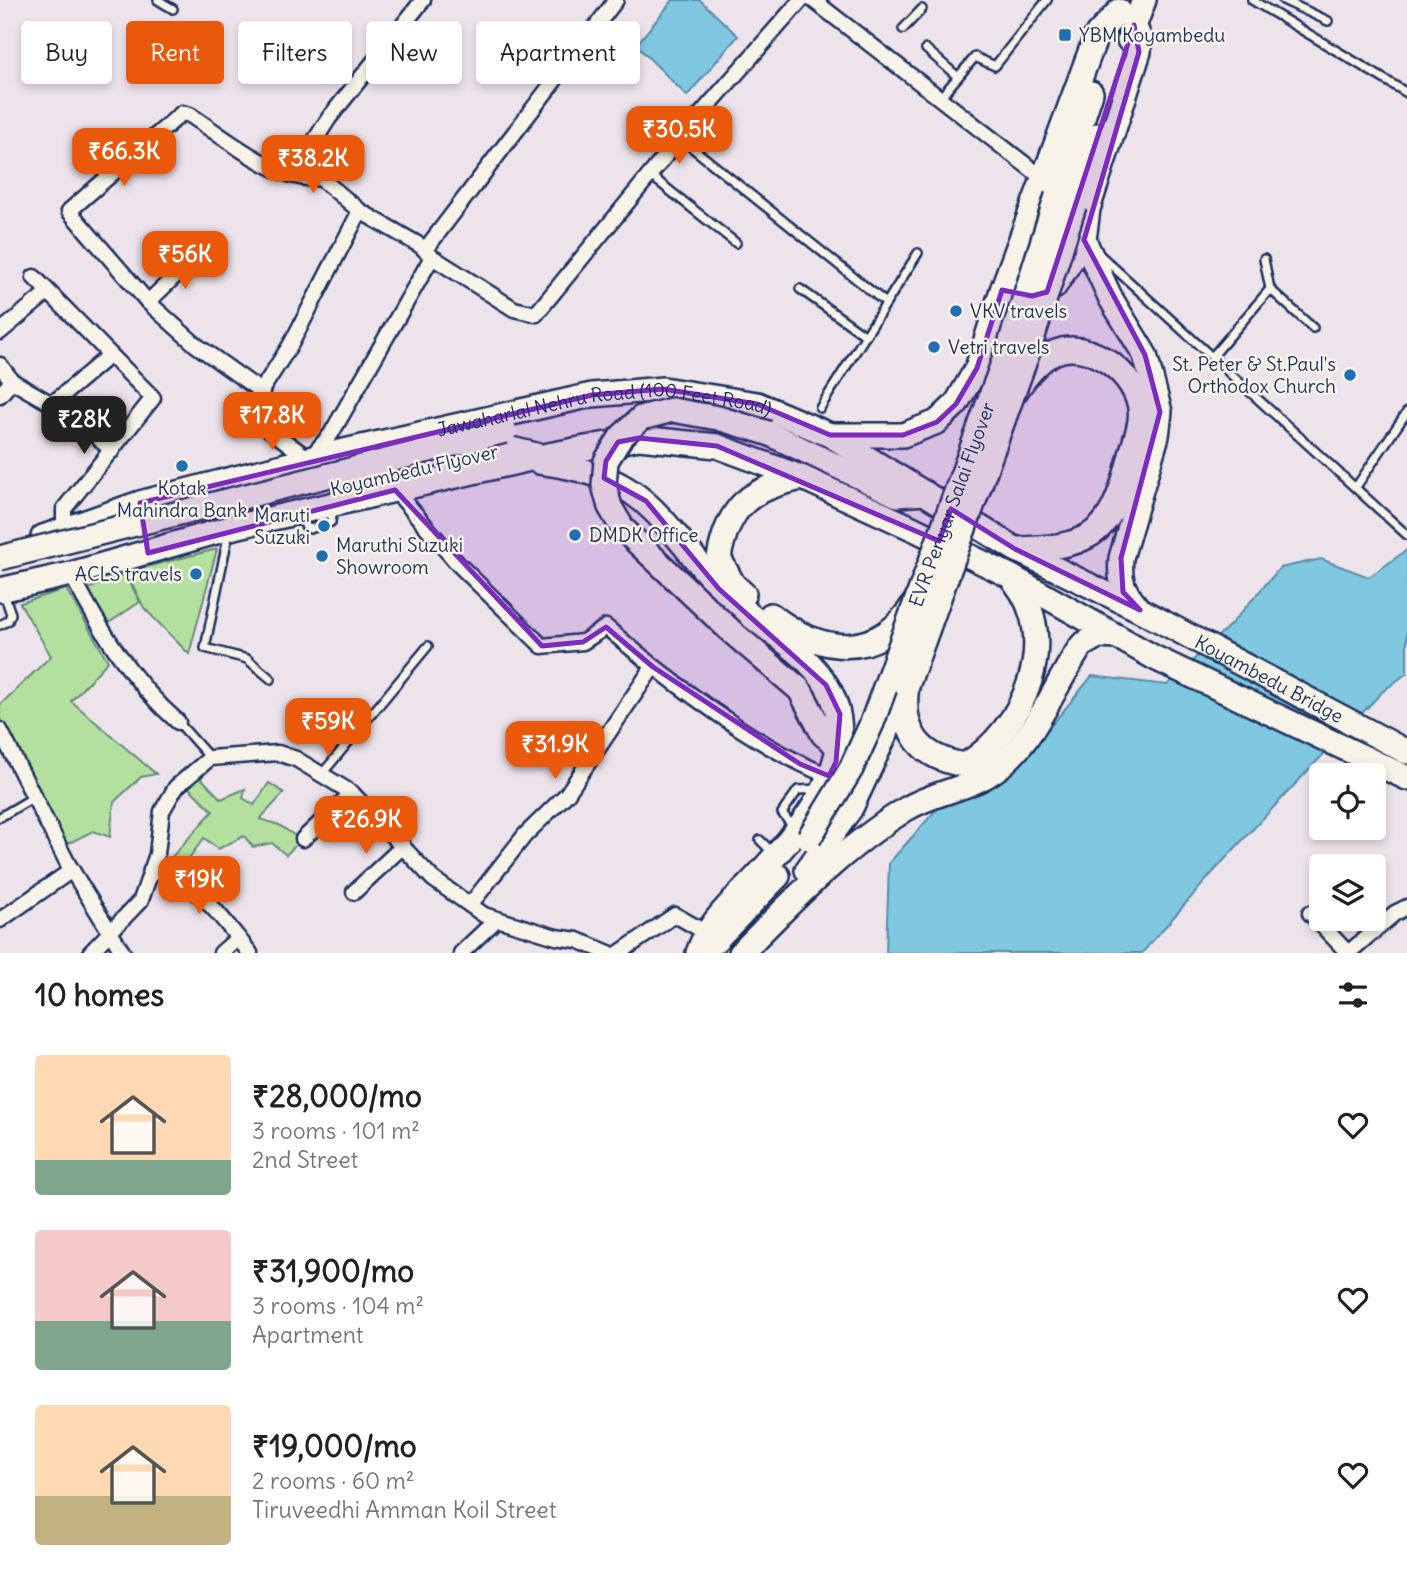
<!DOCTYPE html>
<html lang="en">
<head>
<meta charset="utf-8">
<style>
	:root { --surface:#fff; --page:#f2f2f2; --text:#202124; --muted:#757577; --accent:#ea580c }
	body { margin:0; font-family:Delius,sans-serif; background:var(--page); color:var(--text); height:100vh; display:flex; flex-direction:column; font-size:26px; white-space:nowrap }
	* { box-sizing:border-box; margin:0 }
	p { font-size:23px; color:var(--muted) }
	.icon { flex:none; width:38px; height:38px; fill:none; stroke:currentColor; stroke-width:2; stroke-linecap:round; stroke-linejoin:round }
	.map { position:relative; height:953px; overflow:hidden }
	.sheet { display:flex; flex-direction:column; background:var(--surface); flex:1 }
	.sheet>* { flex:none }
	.hud { position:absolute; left:21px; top:21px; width:700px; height:63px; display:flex; gap:14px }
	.tools { position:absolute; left:1309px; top:763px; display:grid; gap:14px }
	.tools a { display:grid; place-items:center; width:77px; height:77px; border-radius:7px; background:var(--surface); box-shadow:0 4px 10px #0003; font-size:35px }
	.price { position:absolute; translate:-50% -60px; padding:0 16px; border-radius:14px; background:var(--accent); color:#fff; font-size:23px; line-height:46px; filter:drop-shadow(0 2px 4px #0008) }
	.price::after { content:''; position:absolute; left:50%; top:42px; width:21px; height:16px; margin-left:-10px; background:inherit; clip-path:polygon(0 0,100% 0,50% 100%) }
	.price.on { background:#222; color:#fff }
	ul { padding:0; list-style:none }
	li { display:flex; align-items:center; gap:21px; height:175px; padding:0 35px }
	li span { display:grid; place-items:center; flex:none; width:196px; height:140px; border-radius:7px; color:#555 }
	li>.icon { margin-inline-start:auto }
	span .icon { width:84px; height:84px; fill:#fffc; stroke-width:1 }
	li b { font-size:30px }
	h2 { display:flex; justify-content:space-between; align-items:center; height:84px; padding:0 35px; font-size:30px }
	.chip { padding:0 24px; border-radius:7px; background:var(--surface); box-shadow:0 4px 10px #0003; font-size:24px; line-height:63px }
	.chip.on { background:var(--accent); color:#fff }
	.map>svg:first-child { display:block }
	.green { fill:#b3e09e; stroke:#67887e; stroke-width:2 }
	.water { fill:#80c8e0; stroke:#588bac; stroke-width:2 }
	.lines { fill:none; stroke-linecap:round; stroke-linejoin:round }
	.service-casing { stroke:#1b2f5e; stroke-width:12 }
	.minor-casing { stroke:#1b2f5e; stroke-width:19 }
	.primary-casing { stroke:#1b2f5e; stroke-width:28 }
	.service { stroke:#f7f3e8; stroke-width:7 }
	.minor { stroke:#f7f3e8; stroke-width:14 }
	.primary { stroke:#f7f3e8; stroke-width:23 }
	.primary-bridge-casing { stroke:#1b2f5e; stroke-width:28; stroke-linecap:butt }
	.primary-bridge { stroke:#f7f3e8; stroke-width:23 }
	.marked { fill:#7b2cbf; fill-opacity:0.2; stroke:#7b2cbf; stroke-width:5; stroke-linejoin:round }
	.poi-dot { fill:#1f6fb2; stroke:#f7f3e8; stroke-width:2.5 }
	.labels { text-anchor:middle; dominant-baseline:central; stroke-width:5; stroke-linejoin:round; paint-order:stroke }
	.poi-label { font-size:19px; fill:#1b2f5e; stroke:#f7f3e8; text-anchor:start }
	.street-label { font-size:19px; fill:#1b2f5e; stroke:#f7f3e8 }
</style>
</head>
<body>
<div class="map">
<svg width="1407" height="953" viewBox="0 0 1407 953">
	<rect width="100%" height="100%" fill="#ede4eb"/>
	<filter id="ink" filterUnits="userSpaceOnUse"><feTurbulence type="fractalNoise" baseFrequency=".0143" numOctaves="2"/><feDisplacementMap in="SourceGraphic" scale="14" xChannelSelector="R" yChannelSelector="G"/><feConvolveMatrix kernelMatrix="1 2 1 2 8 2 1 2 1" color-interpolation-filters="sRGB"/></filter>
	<g filter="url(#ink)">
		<g class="green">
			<polygon points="217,549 189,654 144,608 126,572"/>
			<polygon points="125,573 140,602 104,626 84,591"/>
			<polygon points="66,589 108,661 71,701 156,774 141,777 114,802 110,837 93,831 65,845 0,724 0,705 51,656 20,603"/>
			<polygon points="199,776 221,799 245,789 243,798 254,805 269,783 284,793 260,819 279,825 301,840 286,855 272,843 253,847 244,836 218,849 204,838 173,880 168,861 213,811 187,786"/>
		</g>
		<g class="water">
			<polygon points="673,0 700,0 738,36 687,96 636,45"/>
			<polygon points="1407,550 1407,673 1382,692 1223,861 1142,953 886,953 889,863 943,802 1022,761 1092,676 1167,685 1232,623 1280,568 1321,559 1369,577"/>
		</g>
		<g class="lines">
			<defs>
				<g id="service">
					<polyline points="158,0 173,9"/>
					<polyline points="1252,0 1407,93"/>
					<polyline points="1283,0 1328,21"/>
					<polyline points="903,29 922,9"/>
					<polyline points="926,49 958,77"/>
					<polyline points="940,98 975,57 995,66 1047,0"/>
					<polyline points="680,138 886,303"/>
					<polyline points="650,175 736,243"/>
					<polyline points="1100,255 1407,535"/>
					<polyline points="1264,259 1270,289"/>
					<polyline points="800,289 866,336"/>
					<polyline points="1212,357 1270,289 1313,328"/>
					<polyline points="820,408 918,253"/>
					<polyline points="1356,487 1407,412"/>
					<polyline points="302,513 305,526 310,529 331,522 333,509"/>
					<polyline points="229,532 205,648 247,659 271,679"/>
					<polyline points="0,625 8,621 11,614 3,591"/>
					<polyline points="178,722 210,758"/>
					<polyline points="322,774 428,646"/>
					<polyline points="0,817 34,797"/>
					<polyline points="794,828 782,813 798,790 818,789"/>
					<polyline points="760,840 773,853"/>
				</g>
				<g id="minor">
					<polyline points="423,0 329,118 301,162 360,211 421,246 432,257 514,309 536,314 680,138 801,0"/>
					<polyline points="813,0 1044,179"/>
					<polyline points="360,211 291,344 247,413 309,459 331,434 432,257"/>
					<polyline points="425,250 616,0"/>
					<polyline points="34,277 153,398 64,509 64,531"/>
					<polyline points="148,302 198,254"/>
					<polyline points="0,332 48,292"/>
					<polyline points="0,365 12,381 50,403 58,399 112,451"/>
					<path d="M262,392L196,345L148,302L69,211L182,113L190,115C224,137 278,183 320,178"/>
					<polyline points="0,395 12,381"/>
					<polyline points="58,399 110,355"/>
					<path d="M395,490L458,564L542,646L583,642L606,627C667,679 754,746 829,776"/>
					<path d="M71,574C100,629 131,681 178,722"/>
					<polyline points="0,730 68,864 123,953"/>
					<polyline points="303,839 352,793"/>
					<path d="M151,870C202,884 219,915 250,953"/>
					<polyline points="354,892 403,846"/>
					<polyline points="470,905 525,835 567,794 653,667"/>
					<polyline points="1310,913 1348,953 1395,913 1407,907"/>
					<polyline points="0,920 72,870"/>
					<polyline points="90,953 141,900 157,854 162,811 176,787 210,758 278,753 296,759 352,793 433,879 484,915 556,937 577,940 609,953"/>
					<polyline points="221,953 238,938"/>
					<polyline points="461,953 497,919"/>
					<polyline points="619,953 675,915 705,932"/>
				</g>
				<g id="primary">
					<polyline points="1129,40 1144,0"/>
					<polyline points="1057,196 1091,93"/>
					<polyline points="1074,206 1097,135"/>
					<path d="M1084,240L1111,299L1145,355L1160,412L1157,436L1121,558C1119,580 1123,591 1137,607"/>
					<polyline points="1054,287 1084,240 1088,209 1139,52 1140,39 1134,25"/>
					<path d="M1016,391C1040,354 1066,335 1107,361C1122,371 1134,386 1139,403C1144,420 1135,439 1131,455C1112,530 1098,547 1019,549"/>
					<polyline points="768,433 897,495 925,493"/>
					<polyline points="830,435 903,435 937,422 956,404 977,368 1002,290 1096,36 1119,11"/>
					<polyline points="457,460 507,448 536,455"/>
					<path d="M539,462C644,475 655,514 718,586C750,623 802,644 827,686C867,753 803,827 758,875C735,900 709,920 698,953"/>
					<path id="s1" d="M43,537L140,503L309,459L592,395L663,389L757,404L830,435L1015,549L1140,610L1407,752"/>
					<polyline points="0,590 71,574 230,528 543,456 639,438 717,446 803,478 914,529 1010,576 1155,658 1407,778"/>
					<path d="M744,594L733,584L719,558C728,505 751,488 803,478"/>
					<path d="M771,615C821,654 877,662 915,602"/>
					<polyline points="732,632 800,690 823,734 840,748"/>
					<path d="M907,686C900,732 920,758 965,765C1024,730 1062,639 1014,581"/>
					<polyline points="807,870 851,808 902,699"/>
					<polyline points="714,942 778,876"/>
					<path d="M741,953C793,900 842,849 906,809C942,788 974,791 1006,761C1038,733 1057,680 1082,645L1098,636L1118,637"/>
				</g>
			</defs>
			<use href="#service" class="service-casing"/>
			<use href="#minor" class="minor-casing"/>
			<use href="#primary" class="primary-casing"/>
			<use href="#service" class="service"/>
			<use href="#minor" class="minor"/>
			<use href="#primary" class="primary"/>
			<defs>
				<g id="primary-bridge">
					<polyline points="0,558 505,431"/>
					<polyline points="732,632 623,529 610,507 604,485 606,461 621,437 641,418 672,410 718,418 768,433"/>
					<polyline points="907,686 1029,349 1074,206"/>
					<path id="s2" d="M809,838L851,769L872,723L1010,344L1057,196"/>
				</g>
			</defs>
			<use href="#primary-bridge" class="primary-bridge-casing"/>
			<use href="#primary-bridge" class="primary-bridge"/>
		</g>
	</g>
	<path class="marked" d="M1134,25L1139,52L1084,240L1145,355L1160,412L1121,558L1123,592L1140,610L1015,549L951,509L939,541L717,446L639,438L618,442L606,461L604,478L646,501L719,589L826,685L840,714L836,762L829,776L800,764L653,667L606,627L583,642L542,646L395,490L148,553L140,503L592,395L663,389L757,404L830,435H903L937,422L956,404L977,368L1002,290L1032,296L1047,292Z"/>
	<g class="poi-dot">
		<rect x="1058" y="28" width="14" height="14" rx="3.5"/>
		<circle cx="956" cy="311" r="7"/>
		<circle cx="934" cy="347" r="7"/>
		<circle cx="1350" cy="375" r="7"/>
		<circle cx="182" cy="466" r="7"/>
		<circle cx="324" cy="526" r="7"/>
		<circle cx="575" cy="535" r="7"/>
		<circle cx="322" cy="556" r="7"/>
		<circle cx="196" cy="574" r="7"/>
	</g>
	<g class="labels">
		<g class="poi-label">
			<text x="1079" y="35">YBM Koyambedu</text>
			<text x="970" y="311">VKV travels</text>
			<text x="948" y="347">Vetri travels</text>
			<text x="1336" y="364" text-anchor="end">St. Peter &amp; St.Paul's<tspan x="1336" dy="22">Orthodox Church</tspan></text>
			<text x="182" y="488" text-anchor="middle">Kotak<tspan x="182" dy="22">Mahindra Bank</tspan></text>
			<text x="310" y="515" text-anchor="end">Maruti<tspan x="310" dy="22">Suzuki</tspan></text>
			<text x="589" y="535">DMDK Office</text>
			<text x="336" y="545">Maruthi Suzuki<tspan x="336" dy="22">Showroom</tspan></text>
			<text x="182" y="574" text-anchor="end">ACLS travels</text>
		</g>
		<g class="street-label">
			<text stroke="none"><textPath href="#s1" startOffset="579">Jawaharlal Nehru Road (100 Feet Road)</textPath></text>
			<text transform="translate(414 470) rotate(-13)">Koyambedu Flyover</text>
			<text stroke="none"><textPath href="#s2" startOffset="364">EVR Periyar Salai Flyover</textPath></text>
			<text stroke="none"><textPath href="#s1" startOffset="1316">Koyambedu Bridge</textPath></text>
		</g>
	</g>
</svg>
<div class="tools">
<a><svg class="icon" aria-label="locate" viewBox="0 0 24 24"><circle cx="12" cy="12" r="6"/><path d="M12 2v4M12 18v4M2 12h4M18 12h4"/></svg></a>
<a><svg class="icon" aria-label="layers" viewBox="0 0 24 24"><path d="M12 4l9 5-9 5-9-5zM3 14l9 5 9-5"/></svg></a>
</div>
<b class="price" style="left:679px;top:166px">₹30.5K</b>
<b class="price" style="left:124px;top:188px">₹66.3K</b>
<b class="price" style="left:313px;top:195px">₹38.2K</b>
<b class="price" style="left:185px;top:291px">₹56K</b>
<b class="price" style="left:272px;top:452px">₹17.8K</b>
<b class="price on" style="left:84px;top:456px">₹28K</b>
<b class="price" style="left:328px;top:758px">₹59K</b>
<b class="price" style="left:555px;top:781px">₹31.9K</b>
<b class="price" style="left:366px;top:856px">₹26.9K</b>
<b class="price" style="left:199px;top:916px">₹19K</b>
<div class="hud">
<a class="chip">Buy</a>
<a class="chip on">Rent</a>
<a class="chip">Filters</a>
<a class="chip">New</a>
<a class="chip">Apartment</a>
</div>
</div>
<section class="sheet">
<h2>10 homes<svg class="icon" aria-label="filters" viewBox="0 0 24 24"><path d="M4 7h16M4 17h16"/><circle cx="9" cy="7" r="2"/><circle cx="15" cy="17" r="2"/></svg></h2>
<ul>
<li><span style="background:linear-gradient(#ffd9b3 75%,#7fa58c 0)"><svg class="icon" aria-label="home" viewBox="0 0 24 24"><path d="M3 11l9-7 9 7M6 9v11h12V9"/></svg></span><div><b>₹28,000/mo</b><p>3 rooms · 101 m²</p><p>2nd Street</p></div><svg class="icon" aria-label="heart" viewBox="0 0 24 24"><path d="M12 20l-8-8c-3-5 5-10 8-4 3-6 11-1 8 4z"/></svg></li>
<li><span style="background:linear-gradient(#f6c9c9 65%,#7fa58c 0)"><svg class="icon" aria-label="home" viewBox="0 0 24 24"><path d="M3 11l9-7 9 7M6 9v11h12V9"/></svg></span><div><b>₹31,900/mo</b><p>3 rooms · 104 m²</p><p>Apartment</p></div><svg class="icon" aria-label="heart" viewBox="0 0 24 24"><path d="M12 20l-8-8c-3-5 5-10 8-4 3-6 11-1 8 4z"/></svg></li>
<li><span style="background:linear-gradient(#ffd9b3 65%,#c2b280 0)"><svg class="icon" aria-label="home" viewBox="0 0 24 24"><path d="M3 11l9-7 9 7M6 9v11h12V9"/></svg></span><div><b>₹19,000/mo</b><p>2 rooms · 60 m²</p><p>Tiruveedhi Amman Koil Street</p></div><svg class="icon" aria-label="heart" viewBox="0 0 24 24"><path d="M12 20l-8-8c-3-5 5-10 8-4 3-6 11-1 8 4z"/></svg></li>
</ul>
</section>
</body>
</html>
